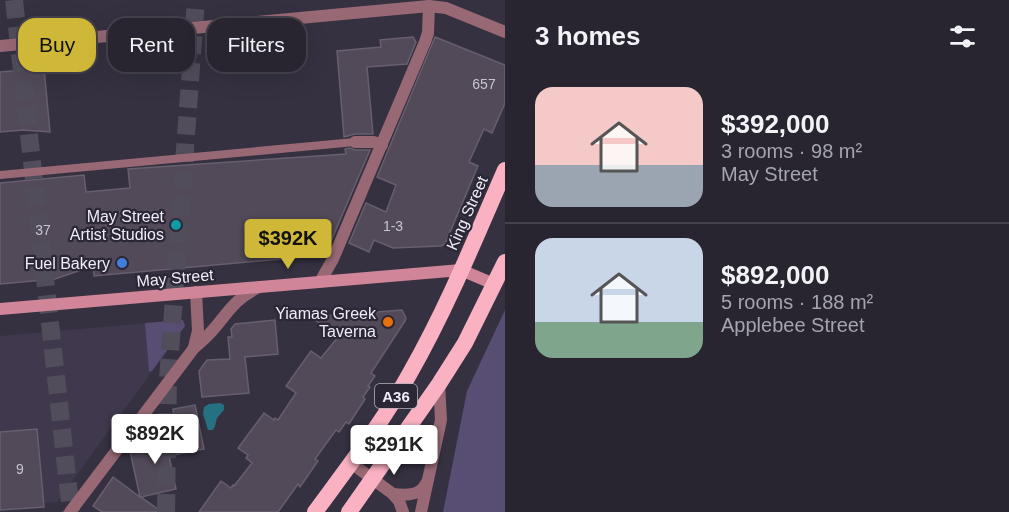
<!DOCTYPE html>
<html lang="en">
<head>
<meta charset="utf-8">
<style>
	:root { --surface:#282530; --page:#34313c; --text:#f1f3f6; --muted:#a5a5ab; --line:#44424c; --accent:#cfb837 }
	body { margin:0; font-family:Helvetica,sans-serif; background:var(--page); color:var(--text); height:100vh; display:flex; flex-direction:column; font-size:22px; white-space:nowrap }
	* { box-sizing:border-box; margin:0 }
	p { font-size:20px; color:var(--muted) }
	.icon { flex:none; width:33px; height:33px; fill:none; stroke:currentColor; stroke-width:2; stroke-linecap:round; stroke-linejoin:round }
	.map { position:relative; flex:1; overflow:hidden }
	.panel { display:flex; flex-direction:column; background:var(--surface); width:504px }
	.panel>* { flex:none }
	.guide { position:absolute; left:18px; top:18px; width:396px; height:54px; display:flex; gap:12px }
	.price { position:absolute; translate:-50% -51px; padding:0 14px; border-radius:6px; background:#fff; color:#222; font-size:20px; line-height:39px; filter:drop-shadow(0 2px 3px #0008) }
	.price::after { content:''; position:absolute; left:50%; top:36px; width:18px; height:14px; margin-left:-9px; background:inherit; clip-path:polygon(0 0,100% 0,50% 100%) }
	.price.on { background:var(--accent); color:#111 }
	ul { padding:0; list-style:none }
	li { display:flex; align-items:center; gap:18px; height:150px; padding:0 30px }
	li+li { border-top:2px solid var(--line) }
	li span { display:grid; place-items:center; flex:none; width:168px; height:120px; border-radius:18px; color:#555 }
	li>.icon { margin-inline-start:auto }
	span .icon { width:72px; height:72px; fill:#fffc; stroke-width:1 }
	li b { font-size:26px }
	h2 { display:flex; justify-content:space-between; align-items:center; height:72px; padding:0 30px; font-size:26px }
	.pill { padding:0 21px; border-radius:18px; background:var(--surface); box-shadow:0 6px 24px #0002,0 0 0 2px var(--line); font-size:21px; line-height:54px }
	.pill.on { background:var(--accent); color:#111 }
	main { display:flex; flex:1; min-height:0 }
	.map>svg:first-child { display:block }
	.built { fill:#40394d }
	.green { fill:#584d72 }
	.water { fill:#257081 }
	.building { fill:#534a59; stroke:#675e6e; stroke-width:1.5 }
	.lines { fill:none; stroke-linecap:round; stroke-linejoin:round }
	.motorway-tunnel { stroke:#514d5b; stroke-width:18; stroke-dasharray:18 9; stroke-linecap:butt }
	.service { stroke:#986974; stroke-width:8 }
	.minor { stroke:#986974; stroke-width:12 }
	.secondary { stroke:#d08698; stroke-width:12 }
	.trunk { stroke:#fab2c3; stroke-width:16 }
	.culture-dot { fill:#0f9aa8; stroke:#2b2735; stroke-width:2 }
	.shop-dot { fill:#3f7fe0; stroke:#2b2735; stroke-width:2 }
	.food-dot { fill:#e8710a; stroke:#2b2735; stroke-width:2 }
	.labels { text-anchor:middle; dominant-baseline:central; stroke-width:4.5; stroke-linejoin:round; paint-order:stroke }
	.number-label { font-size:14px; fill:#c8c4cf }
	.shield { fill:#2b2735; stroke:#b4b2bc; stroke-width:1.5 }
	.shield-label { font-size:15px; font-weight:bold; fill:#efedf6 }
	.street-label { font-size:16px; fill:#efedf6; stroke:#2b2735 }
	.poi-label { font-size:16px; fill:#efedf6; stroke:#2b2735; text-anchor:end }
</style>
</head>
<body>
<main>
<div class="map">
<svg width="505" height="512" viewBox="0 0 505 512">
	<rect width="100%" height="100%" fill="#353140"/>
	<polygon class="built" points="183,320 185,326 57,502 0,506 0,336"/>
	<g class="green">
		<polygon points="505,310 505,512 443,512 467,391"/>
		<polygon points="183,320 185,326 152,371 149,371 145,323"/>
	</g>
	<polygon class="water" points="220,403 224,405 224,410 217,418 215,426 213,430 208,430 203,414 204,407 209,404"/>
	<g class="building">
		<polygon points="413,37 416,42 407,64 367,67 373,134 355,134 344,137 337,51 381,47 380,40"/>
		<polygon points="435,37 505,65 505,103 492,133 484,129 469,162 478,166 445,244 441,246 393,248 374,240 369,252 349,243 366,203 386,212 396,185 377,177"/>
		<polygon points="44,68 50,132 23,130 0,132 0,72"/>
		<polygon points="350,148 355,150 370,150 325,255 94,276 93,266 55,279 0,284 0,183 84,175 86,192 130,188 128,169 346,154 345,149"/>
		<polygon points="402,310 406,318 405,321 371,373 375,376 368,386 370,387 363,397 365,399 349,424 346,422 339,432 336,430 315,459 318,461 300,487 298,484 278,512 199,512 221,481 231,488 233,485 234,486 252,463 246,458 248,455 238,448 264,413 274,420 275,418 278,420 296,393 286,386 311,351 321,358 338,337 311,317"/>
		<polygon points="275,320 278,354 245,357 249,393 202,397 199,371 207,360 230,359 228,337 232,337 231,329 235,324"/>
		<polygon points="195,405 204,449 169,456 176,489 141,497 162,512 102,512 93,506 113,477 140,497 130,451 166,442 162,419 174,416 173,409"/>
		<polygon points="37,429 44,507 0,510 0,432"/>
	</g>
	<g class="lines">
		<g class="motorway-tunnel">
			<polyline points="14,0 71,512"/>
			<polyline points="166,512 168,379 196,0"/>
		</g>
		<polyline class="service" points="0,175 355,142"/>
		<g class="minor">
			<polyline points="0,46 429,6 446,8 505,32"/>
			<polyline points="355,142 374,142 382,145"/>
			<polyline points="320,282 333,259 425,42 428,33 429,6"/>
			<polyline points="194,347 198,331 196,292"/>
			<polyline points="351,463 393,494 399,501 403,512"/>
			<path d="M393,494C401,495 414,496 421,490C424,488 425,485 427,482"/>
			<path d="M70,512L194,348C200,343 206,338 211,332C229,312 233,300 259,287"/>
			<polyline points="421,512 441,420 439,384"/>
		</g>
		<polyline class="secondary" points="0,309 461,270 494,284"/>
		<g class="trunk">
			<path d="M315,512C348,467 383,422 410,373C447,308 475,239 505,170"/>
			<polyline points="349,512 439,384 465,343 505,262"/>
		</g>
	</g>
	<circle class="culture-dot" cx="176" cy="225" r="6"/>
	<circle class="shop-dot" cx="122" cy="263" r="6"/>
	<circle class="food-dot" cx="388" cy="322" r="6"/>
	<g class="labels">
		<g class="number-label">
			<text x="484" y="84">657</text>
			<text x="393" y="226">1-3</text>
			<text x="43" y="230">37</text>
			<text x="20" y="469">9</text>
		</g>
		<rect class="shield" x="375" y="384" width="42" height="24" rx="4.5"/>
		<g class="shield-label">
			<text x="396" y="396">A36</text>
		</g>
		<g class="street-label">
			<text transform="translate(467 213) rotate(-66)">King Street</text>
			<text transform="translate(175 278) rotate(-5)">May Street</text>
		</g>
		<g class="poi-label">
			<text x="164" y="216">May Street<tspan x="164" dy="18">Artist Studios</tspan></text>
			<text x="110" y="263">Fuel Bakery</text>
			<text x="376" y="313">Yiamas Greek<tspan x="376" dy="18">Taverna</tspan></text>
		</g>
	</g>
</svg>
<b class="price on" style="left:288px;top:270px">$392K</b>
<b class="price" style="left:155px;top:465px">$892K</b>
<b class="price" style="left:394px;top:476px">$291K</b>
<div class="guide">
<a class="pill on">Buy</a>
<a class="pill">Rent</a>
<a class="pill">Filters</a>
</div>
</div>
<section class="panel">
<h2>3 homes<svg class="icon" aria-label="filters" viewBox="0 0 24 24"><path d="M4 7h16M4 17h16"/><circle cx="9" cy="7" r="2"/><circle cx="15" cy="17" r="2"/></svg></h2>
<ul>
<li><span style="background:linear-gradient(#f6c9c9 65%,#9aa5b1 0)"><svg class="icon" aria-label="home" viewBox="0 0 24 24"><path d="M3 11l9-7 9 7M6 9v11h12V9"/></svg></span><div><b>$392,000</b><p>3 rooms · 98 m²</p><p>May Street</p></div></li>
<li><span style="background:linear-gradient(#c9d6e8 70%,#7fa58c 0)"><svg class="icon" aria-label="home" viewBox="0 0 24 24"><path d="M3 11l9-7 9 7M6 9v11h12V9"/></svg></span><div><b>$892,000</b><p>5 rooms · 188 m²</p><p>Applebee Street</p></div></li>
</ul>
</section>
</main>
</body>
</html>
